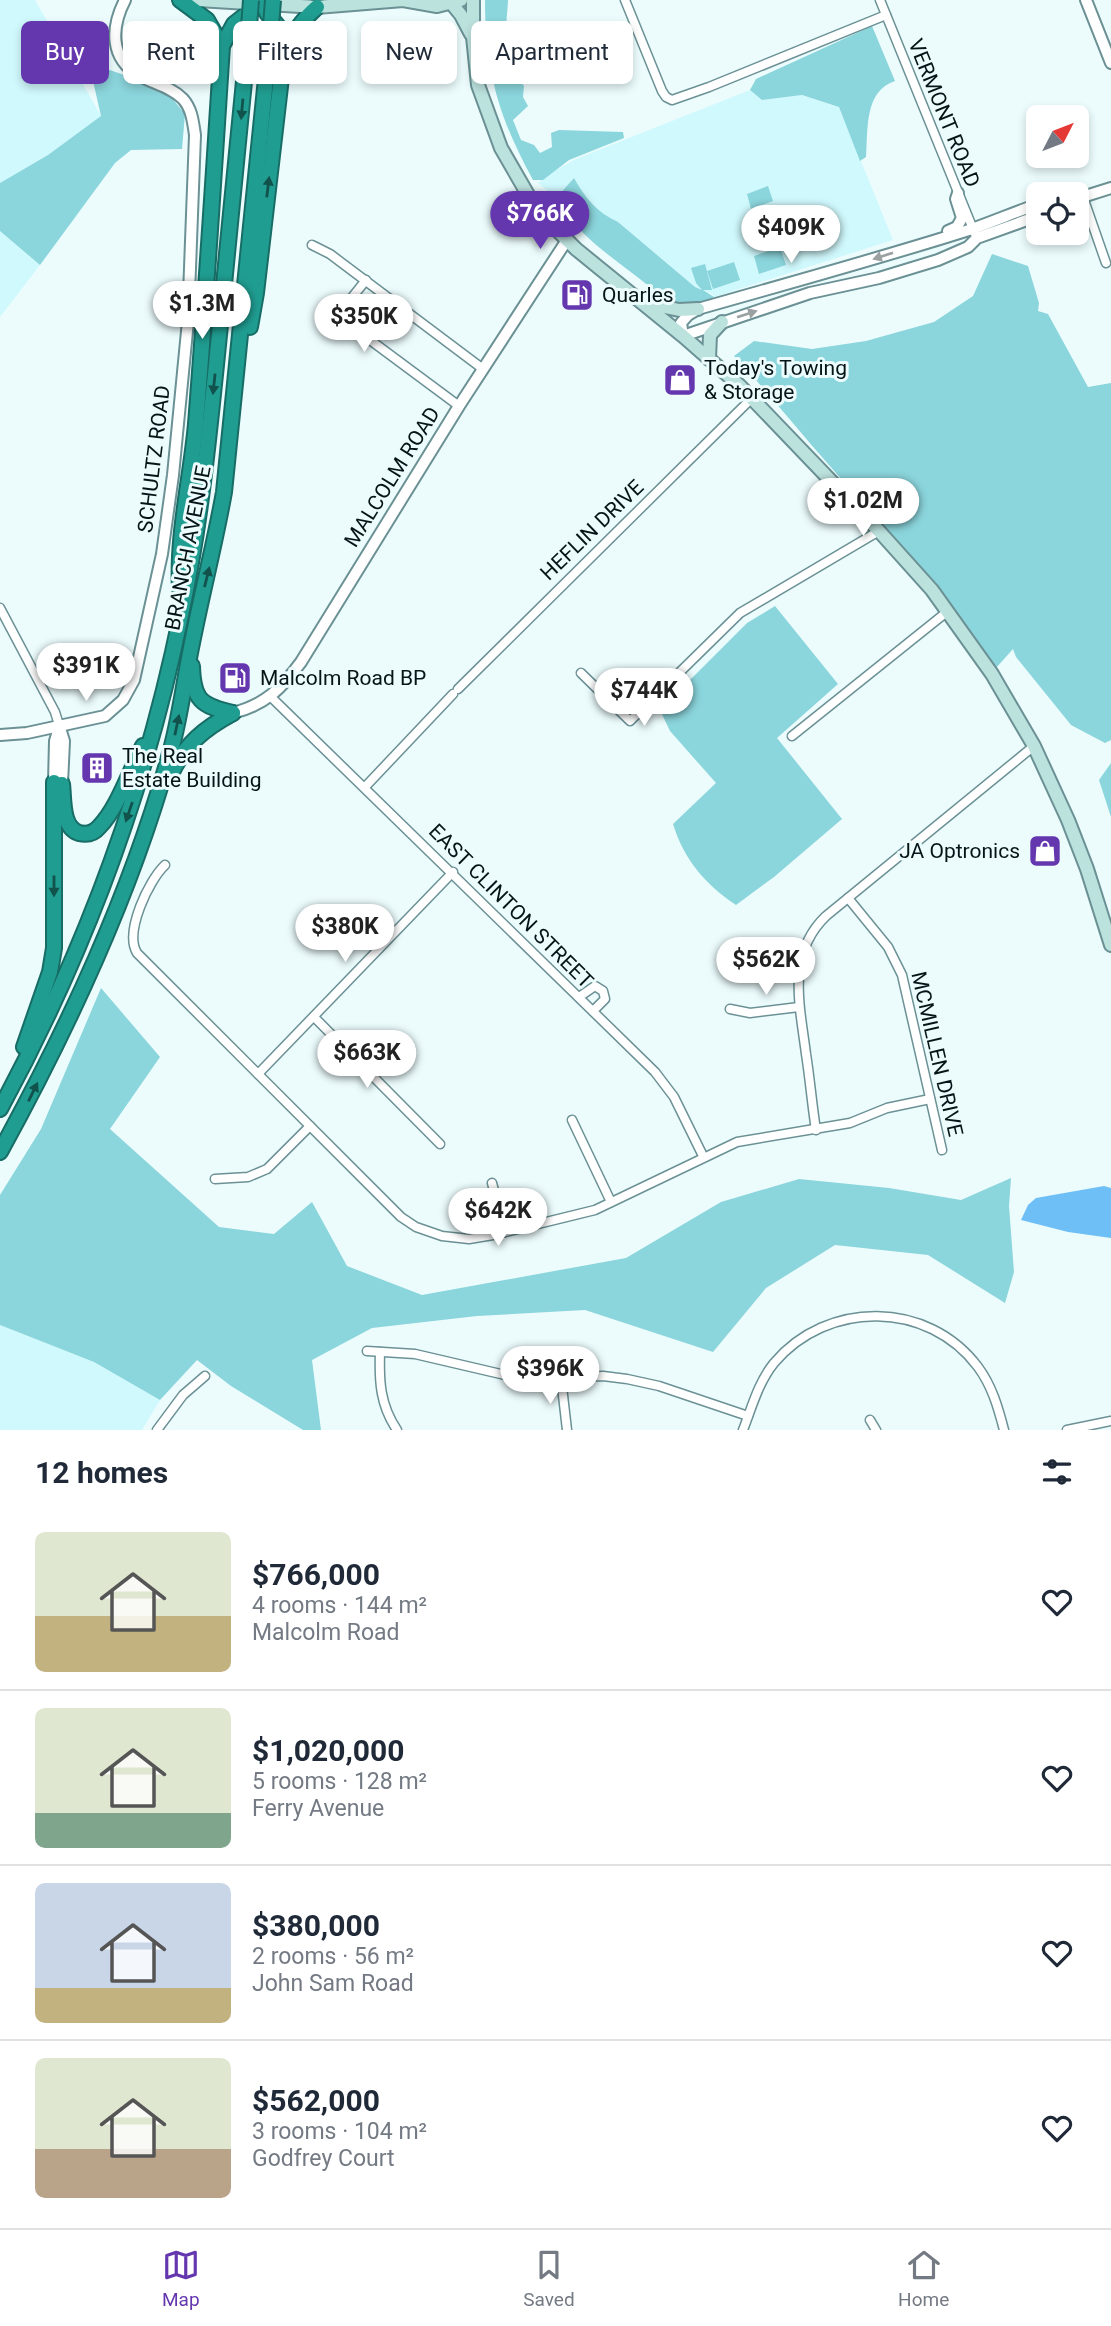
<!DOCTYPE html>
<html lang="en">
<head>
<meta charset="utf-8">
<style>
	:root { --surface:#fff; --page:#f2f2f3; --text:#1f2937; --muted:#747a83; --line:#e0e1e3; --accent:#6437af }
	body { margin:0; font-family:Roboto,sans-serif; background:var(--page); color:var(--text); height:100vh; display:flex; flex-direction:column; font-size:26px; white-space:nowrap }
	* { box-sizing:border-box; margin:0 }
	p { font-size:23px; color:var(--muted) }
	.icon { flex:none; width:38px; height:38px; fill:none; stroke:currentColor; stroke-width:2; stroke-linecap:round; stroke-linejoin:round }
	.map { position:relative; height:1430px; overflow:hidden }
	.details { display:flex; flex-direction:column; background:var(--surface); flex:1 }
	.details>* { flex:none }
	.banner { position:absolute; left:21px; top:21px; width:700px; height:63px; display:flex; gap:14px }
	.needle { width:46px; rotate:48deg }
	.controls { position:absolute; left:1026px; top:105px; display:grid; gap:14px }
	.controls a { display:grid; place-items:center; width:63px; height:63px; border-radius:10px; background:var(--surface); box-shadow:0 4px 10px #0003; font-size:35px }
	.price { position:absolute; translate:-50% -60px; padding:0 16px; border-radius:24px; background:#fff; color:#222; font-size:23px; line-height:46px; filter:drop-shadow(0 2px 4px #0008) }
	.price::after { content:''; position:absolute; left:50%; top:42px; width:21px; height:16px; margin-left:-10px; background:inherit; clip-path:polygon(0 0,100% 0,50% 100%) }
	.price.selected { background:var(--accent); color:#fff }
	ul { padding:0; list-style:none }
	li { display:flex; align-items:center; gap:21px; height:175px; padding:0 35px }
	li+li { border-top:2px solid var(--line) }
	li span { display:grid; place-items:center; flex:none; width:196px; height:140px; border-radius:10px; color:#555 }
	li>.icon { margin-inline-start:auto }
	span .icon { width:84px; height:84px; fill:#fffc; stroke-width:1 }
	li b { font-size:30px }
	h2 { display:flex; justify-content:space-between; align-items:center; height:84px; padding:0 35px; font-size:30px }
	.pill { padding:0 24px; border-radius:10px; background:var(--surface); box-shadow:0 4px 10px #0003; font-size:24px; line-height:63px }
	.pill.selected { background:var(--accent); color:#fff }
	.menu { display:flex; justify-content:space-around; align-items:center; height:98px; border-top:2px solid var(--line); background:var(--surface); font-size:19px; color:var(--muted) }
	.menu a { display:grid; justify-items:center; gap:4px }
	.menu .selected { color:var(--accent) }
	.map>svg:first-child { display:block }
	.built { fill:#d0f9fd }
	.green { fill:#8bd5dc }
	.water { fill:#6ebff6 }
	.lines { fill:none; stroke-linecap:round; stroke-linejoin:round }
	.minor-casing { stroke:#6b9195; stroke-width:11 }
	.tertiary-casing { stroke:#6b9195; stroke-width:14 }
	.secondary-casing { stroke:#6b9195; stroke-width:16 }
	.motorway-casing { stroke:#176d66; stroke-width:18 }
	.minor { stroke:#fff; stroke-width:8 }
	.tertiary { stroke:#fff; stroke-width:10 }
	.secondary { stroke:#bce2de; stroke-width:12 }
	.motorway { stroke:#209d91; stroke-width:14 }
	.motorway-bridge-casing { stroke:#176d66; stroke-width:18; stroke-linecap:butt }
	.motorway-bridge { stroke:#209d91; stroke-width:14 }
	.oneway { fill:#11524d }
	.oneway2 { fill:#9ba1a2 }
	.labels { text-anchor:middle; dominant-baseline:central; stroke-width:6; stroke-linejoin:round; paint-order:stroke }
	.street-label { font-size:21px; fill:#051416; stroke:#ecfcfd }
	.poi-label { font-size:21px; fill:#051416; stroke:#ecfcfd; text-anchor:start }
</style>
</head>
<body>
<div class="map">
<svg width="1111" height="1430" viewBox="0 0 1111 1430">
	<rect width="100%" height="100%" fill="#ecfcfd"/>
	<g class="built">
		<polygon points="0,0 35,0 101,116 48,155 0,183"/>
		<polygon points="750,90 762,100 802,95 839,107 893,240 714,297 712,294 695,287 618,222 603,216 583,192 574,178 556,198 538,183 550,173 576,159"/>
		<polygon points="0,231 40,265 0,317"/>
		<polygon points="0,1325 94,1362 160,1400 142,1430 0,1430"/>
	</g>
	<g class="green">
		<path d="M485,0H508C507,25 502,31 519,52L511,68L524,86L523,97L528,106L513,120L521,140L534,145L540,153L552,147L551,133L559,130L623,132L624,138L569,160L543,180H533C499,118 485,71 485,0Z"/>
		<path d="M872,26L895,81C864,91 868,130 866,157L860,161L839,107L802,95L762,100L750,90L756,79Z"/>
		<polygon points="101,67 136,79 171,97 185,114 182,149 131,150 115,163 40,265 0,231 0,183 48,155 101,116 93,81"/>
		<path d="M574,178C585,197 597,213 618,222L695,287L702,290L696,283L691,268L705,264L712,290H703L714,297C704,303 689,306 677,303C662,298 649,286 636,276C606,253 575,232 556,198Z"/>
		<polygon points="768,186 773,201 751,209 747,194"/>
		<polygon points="780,247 786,265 759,274 754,256"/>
		<path d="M992,254L1028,266L1039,303L1038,311L1048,314L1088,387L1111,383V740L1105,743L1071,725L1016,657L1013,649L996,668C946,593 888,533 829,465C797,429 767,391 734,356L754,341L812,349L866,341L934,322L973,296Z"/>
		<polygon points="734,262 740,280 713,289 707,271"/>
		<path d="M775,606L838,684L777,738L842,819L774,877L736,905C706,885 684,860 673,824L716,783L670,731L660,710L747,623Z"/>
		<polygon points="1111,763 1111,817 1099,780"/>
		<polygon points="101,988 160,1057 110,1129 219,1227 274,1234 312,1202 347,1266 422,1295 626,1258 721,1202 799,1179 889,1188 961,1200 1011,1178 1009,1206 1014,1272 1005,1303 928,1255 835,1245 766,1288 713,1352 585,1310 477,1316 372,1328 312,1360 321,1430 303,1430 231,1386 197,1360 160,1400 94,1362 0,1325 0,1195 41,1129"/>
	</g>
	<polygon class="water" points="1104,1186 1111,1188 1111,1238 1068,1232 1021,1220 1028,1205 1036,1198"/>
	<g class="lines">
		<defs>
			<g id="minor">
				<polyline points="625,0 662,91 666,97 672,100 709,87 886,15"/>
				<polyline points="880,0 975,234"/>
				<polyline points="1083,197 1106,263"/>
				<polyline points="312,245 330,254 483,369"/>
				<polyline points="366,280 342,310 345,319 358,331 459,406"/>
				<polyline points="0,608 55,712 59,725"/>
				<polyline points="581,673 630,721 740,613 879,531"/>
				<polyline points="458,689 752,398"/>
				<polyline points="271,697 655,1072 674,1097 703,1156"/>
				<polyline points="792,736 948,611"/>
				<polyline points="365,787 453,694"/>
				<path d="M165,865C149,880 124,932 137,953L401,1217L416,1227L442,1236L469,1239L493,1235L595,1210L737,1142L850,1123L887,1108L930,1099"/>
				<polyline points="848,898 888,947 902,975 942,1150"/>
				<polyline points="579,997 595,986 603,991 605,999 593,1011"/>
				<polyline points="730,1009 750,1013 799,1007"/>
				<polyline points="314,1017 440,1144"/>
				<polyline points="258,1074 453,872"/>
				<polyline points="572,1120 611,1202"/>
				<path d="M816,1130C812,1105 810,1079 806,1054C800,1006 786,954 826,916L1034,746"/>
				<polyline points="215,1179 248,1177 267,1169 310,1126"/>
				<polyline points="492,1183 505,1232"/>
				<polyline points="367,1351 415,1354 505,1375 549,1378 603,1376 627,1379 659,1386 748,1416"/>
				<path d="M380,1352C379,1381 380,1405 397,1430"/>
				<polyline points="561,1378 567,1430"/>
				<polyline points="870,1420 876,1430"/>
				<polyline points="157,1430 183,1395 205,1376"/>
				<path d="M743,1430C752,1407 758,1383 774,1363C827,1300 928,1300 978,1367C992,1386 998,1407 1004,1430"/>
				<polyline points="1067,1430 1111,1421"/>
			</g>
			<g id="tertiary">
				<polyline points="1086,0 1111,63"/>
				<polyline points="1076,199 1111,188"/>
				<path d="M1038,204C1016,212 994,221 972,229C881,258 789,283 698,309L688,315L681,323L683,336L810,293L879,278L938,260L968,247L977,238L1038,216"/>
				<polyline points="948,231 957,227 962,218 956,199 958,193"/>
				<path d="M233,713C265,705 282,688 301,662L459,406L567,240"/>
				<polyline points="59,725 64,741 62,784"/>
				<path d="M0,735L27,733L105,716L123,700L134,680L162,554L173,475L188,321L195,135C193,122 192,109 183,99C171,87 155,84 140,76C109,59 111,27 125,0"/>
				<polyline points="54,782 55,741 59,728"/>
			</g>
			<g id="secondary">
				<polyline points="198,0 317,7 403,0 437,6 461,0"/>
				<polyline points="473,0 473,37 478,85 501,148 531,200 552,225 576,249 683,336 740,386 879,531 932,590 992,674 1034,746 1068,820 1087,869 1111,945"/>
				<polyline points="452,4 461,15 471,34"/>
				<polyline points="646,303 679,310 698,309"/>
				<polyline points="709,359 710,335 722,322"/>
			</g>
			<g id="motorway">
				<polyline points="180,0 207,20 222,46"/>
				<polyline points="267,13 280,29 284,52"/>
				<path d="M250,327L256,293L284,52C293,34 301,21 317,7"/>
				<path d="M180,589C177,534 191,479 196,424C206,298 214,172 222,46L234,24L265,0"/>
				<path d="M192,666C193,700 201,706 233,713"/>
				<path d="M171,774C185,744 205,728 233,713"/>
				<path d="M62,784C64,799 61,827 79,833C87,835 94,833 99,827C118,808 130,770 143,746"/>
				<polyline points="24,1047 50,972 54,948 54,782"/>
				<path d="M0,1109C84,954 146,787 181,615C200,526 209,435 218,345C228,244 238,142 248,41"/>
				<path d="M0,1152C69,1026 130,895 169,757C180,720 184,681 192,643C202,592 215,543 224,492L270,39"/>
			</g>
		</defs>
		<use href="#minor" class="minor-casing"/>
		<use href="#tertiary" class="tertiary-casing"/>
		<use href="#secondary" class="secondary-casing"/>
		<use href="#motorway" class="motorway-casing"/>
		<use href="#minor" class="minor"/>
		<use href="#tertiary" class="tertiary"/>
		<use href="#secondary" class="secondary"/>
		<use href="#motorway" class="motorway"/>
		<defs>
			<g id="motorway-bridge">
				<polyline points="270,39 273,0"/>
				<polyline points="248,41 251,0"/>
			</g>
		</defs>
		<use href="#motorway-bridge" class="motorway-bridge-casing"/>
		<use href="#motorway-bridge" class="motorway-bridge"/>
	</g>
	<defs><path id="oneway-solid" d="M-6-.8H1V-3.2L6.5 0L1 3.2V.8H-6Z" transform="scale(1.75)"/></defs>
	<g class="oneway">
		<use href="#oneway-solid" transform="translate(242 109) rotate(95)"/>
		<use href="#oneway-solid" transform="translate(268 187) rotate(-83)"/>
		<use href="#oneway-solid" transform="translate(214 384) rotate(96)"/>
		<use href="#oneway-solid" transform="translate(207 577) rotate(-76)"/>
		<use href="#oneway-solid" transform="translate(177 725) rotate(-78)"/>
		<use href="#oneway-solid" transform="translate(129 812) rotate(109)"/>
		<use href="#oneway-solid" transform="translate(54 886) rotate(90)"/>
		<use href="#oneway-solid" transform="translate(33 1092) rotate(-64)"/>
	</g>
	<g class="oneway2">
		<use href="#oneway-solid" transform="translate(883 256) rotate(162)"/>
		<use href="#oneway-solid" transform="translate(747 314) rotate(-18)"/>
	</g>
	<defs>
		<symbol id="fuel-square" viewBox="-11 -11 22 22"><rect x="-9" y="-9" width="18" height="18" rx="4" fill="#6437af" stroke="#ecfcfd"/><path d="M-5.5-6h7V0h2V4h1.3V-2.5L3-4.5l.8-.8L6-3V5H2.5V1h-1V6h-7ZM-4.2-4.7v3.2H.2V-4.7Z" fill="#fff"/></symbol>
		<symbol id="shop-square" viewBox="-11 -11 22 22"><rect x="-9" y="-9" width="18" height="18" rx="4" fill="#6437af" stroke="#ecfcfd"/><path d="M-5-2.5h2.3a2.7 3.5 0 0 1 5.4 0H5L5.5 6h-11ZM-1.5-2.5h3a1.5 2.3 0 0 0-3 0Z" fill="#fff"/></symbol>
		<symbol id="building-square" viewBox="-11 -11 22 22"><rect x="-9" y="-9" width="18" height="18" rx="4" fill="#6437af" stroke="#ecfcfd"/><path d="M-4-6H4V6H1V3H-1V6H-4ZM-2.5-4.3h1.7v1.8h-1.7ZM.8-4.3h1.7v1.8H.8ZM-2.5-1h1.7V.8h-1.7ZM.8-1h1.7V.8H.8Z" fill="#fff"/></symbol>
	</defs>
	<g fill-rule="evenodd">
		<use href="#fuel-square" x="558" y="276" width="38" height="38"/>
		<use href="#shop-square" x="661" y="361" width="38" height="38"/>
		<use href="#fuel-square" x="216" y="659" width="38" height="38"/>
		<use href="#building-square" x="78" y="749" width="38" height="38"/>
		<use href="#shop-square" x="1026" y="832" width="38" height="38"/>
	</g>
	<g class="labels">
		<g class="street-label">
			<text transform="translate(944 113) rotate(68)">VERMONT ROAD</text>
			<text transform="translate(154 459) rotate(-83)">SCHULTZ ROAD</text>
			<text transform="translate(392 477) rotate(-58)">MALCOLM ROAD</text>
			<text transform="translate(592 530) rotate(-44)">HEFLIN DRIVE</text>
			<text transform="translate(188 548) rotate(-79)">BRANCH AVENUE</text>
			<text transform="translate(511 906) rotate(45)">EAST CLINTON STREET</text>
			<text transform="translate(937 1054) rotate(77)">MCMILLEN DRIVE</text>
		</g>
		<g class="poi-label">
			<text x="602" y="295">Quarles</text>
			<text x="704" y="368">Today's Towing<tspan x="704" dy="24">&amp; Storage</tspan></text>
			<text x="260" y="678">Malcolm Road BP</text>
			<text x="122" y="756">The Real<tspan x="122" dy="24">Estate Building</tspan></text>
			<text x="1020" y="851" text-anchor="end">JA Optronics</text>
		</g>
	</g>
</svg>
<div class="controls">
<a><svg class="needle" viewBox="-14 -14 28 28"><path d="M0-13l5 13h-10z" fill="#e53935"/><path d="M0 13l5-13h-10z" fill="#747a83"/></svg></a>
<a><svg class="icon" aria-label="locate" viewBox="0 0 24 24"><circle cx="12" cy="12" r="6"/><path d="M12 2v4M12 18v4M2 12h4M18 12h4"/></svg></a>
</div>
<b class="price selected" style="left:540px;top:251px">$766K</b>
<b class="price" style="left:791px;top:265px">$409K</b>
<b class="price" style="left:202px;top:341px">$1.3M</b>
<b class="price" style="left:364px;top:354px">$350K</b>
<b class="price" style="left:863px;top:538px">$1.02M</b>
<b class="price" style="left:86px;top:703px">$391K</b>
<b class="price" style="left:644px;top:728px">$744K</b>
<b class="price" style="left:345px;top:964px">$380K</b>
<b class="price" style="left:766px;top:997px">$562K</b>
<b class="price" style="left:367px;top:1090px">$663K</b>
<b class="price" style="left:498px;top:1248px">$642K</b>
<b class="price" style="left:550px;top:1406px">$396K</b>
<div class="banner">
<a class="pill selected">Buy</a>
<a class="pill">Rent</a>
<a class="pill">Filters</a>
<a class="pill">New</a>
<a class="pill">Apartment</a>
</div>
</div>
<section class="details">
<h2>12 homes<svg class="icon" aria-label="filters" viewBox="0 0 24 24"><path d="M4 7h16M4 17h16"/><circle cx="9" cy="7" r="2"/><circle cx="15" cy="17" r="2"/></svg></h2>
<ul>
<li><span style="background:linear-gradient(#dfe7d0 60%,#c2b280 0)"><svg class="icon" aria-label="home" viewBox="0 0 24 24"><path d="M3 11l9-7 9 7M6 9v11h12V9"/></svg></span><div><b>$766,000</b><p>4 rooms · 144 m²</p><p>Malcolm Road</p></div><svg class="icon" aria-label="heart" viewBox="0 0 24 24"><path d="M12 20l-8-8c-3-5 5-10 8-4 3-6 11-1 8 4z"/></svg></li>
<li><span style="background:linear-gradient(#dfe7d0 75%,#7fa58c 0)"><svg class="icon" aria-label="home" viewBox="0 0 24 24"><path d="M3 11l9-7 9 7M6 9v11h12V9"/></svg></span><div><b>$1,020,000</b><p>5 rooms · 128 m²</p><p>Ferry Avenue</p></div><svg class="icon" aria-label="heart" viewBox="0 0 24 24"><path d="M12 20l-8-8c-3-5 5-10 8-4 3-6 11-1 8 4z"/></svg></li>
<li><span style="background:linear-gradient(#c9d6e8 75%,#c2b280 0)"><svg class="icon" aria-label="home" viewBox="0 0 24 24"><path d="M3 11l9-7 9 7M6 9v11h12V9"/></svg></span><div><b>$380,000</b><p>2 rooms · 56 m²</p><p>John Sam Road</p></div><svg class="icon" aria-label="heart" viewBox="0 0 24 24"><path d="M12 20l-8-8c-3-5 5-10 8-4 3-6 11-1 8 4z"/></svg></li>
<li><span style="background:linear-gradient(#dfe7d0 65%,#b9a48a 0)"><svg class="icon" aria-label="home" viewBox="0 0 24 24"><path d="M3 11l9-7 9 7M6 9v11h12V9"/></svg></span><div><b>$562,000</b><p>3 rooms · 104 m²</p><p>Godfrey Court</p></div><svg class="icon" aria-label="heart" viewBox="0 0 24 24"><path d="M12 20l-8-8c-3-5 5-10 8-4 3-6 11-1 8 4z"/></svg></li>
</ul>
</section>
<nav class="menu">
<a class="selected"><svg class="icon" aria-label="map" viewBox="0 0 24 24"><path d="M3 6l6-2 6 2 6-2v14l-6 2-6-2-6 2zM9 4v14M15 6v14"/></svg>Map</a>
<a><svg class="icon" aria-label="saved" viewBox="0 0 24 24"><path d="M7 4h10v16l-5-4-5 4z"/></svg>Saved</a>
<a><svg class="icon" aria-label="home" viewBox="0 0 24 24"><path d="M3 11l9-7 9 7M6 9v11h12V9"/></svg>Home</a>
</nav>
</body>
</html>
